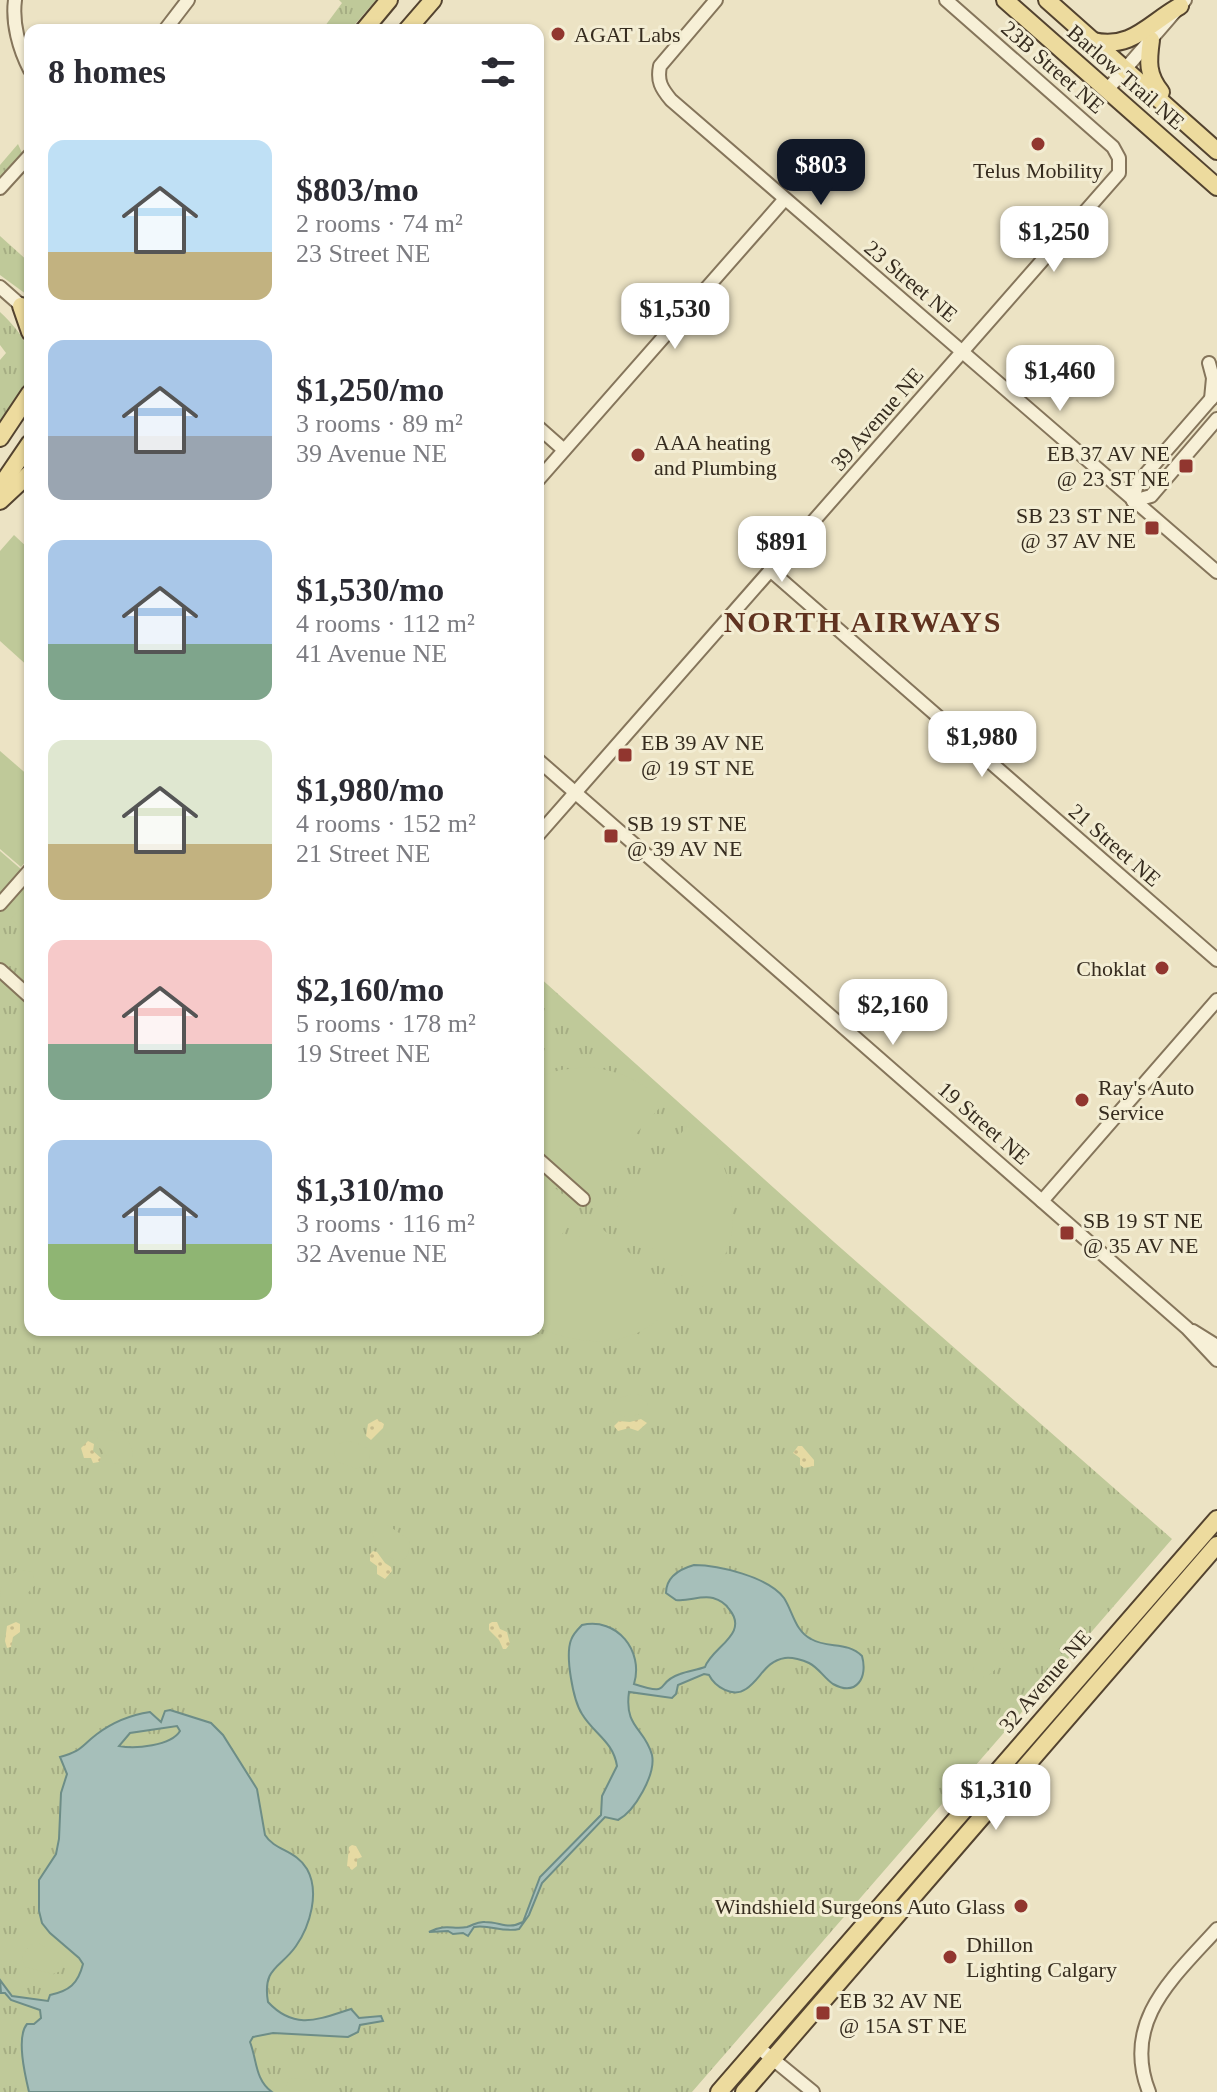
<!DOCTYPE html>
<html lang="en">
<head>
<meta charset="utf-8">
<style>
	:root { --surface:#fff; --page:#f2f2f3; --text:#2b2b33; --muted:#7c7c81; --accent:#111827 }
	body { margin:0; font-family:Georgia,serif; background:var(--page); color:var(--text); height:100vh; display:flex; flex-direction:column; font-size:30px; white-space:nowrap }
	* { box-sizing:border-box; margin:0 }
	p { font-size:26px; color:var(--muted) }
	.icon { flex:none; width:44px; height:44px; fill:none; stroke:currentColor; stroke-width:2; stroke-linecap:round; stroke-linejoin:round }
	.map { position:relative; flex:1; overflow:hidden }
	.panel { position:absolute; left:24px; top:24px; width:520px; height:1312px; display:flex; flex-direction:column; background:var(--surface); border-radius:16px; box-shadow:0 2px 6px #0004 }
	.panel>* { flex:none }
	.price { position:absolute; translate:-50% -68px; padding:0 18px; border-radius:16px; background:#fff; color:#222; font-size:26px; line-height:52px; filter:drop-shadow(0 2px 4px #0008) }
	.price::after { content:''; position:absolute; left:50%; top:48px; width:24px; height:18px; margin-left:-12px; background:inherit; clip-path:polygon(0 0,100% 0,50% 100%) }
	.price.active { background:var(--accent); color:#fff }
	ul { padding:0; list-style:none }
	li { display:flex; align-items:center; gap:24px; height:200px; padding:0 24px }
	li span { display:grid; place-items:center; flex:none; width:224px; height:160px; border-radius:16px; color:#555 }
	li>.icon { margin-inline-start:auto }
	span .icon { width:96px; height:96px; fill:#fffc; stroke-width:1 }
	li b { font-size:34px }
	h2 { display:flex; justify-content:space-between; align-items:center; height:96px; padding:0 24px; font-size:34px }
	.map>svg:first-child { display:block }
	.grass { fill:url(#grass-tufts) }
	.sand { fill:url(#sand-dots) }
	.garden { fill:#bfc999 }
	.water { fill:#a6bfba; stroke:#6d8d87; stroke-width:2; fill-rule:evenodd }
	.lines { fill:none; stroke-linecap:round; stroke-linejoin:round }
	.minor-casing { stroke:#85755b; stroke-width:16 }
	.major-casing { stroke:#53432f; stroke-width:20 }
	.minor { stroke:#f7f0d7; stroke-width:12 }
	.major { stroke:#eddb9e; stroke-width:16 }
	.poi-dot { fill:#91362f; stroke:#f3edd3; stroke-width:3 }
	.labels { text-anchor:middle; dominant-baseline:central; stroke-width:6; stroke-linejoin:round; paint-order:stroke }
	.poi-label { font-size:22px; fill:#362c1f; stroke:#f3edd3; text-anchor:start }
	.street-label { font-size:22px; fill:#362c1f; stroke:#f3edd3 }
	.district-label { font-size:30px; font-weight:bold; letter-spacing:2px; fill:#603320; stroke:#f3edd3 }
</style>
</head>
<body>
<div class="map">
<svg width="1217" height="2092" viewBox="0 0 1217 2092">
	<defs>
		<pattern id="grass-tufts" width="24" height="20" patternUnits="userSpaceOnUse" patternTransform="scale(2)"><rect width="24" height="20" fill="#bfc999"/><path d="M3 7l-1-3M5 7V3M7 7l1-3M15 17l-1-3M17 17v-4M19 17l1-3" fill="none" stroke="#a5ad83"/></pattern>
		<pattern id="sand-dots" width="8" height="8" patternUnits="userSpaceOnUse" patternTransform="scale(2)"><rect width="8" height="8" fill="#e6daa3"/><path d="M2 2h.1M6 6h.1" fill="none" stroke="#c6bb8c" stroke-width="1.8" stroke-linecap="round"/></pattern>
	</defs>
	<rect width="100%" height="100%" fill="#ece3c4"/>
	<g class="grass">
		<polygon points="339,0 376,0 350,30 322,30 342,3"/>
		<polygon points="18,144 22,153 0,178 0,165"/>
		<polygon points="0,236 30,263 30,297 0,275"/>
		<path d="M0,312C47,356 36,382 0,428V360L6,353L0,345Z"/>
		<polygon points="0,851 22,870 30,861 30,1330 538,1330 538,976 834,1242 1172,1539 692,2092 0,2092"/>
	</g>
	<g class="sand">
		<polygon points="377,1419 384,1424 383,1428 371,1440 366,1436 368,1424"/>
		<polygon points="641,1419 647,1423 638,1431 629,1428 618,1431 614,1426 619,1421 630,1422"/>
		<polygon points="88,1441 94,1444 93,1451 101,1458 99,1462 93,1463 91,1458 84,1458 81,1448"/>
		<polygon points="798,1446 802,1446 814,1460 814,1466 804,1468 800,1465 800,1458 793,1453"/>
		<polygon points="373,1551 377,1552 385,1563 391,1567 392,1571 385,1579 377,1574 377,1566 370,1561 370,1554"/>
		<polygon points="16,1622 20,1624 20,1632 13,1637 11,1647 7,1648 5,1641 7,1626"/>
		<polygon points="492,1622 497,1622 500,1629 507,1632 510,1644 506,1649 503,1649 499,1640 489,1630 489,1624"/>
		<polygon points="352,1845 356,1846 362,1857 357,1859 357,1866 352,1870 347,1866 349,1847"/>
	</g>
	<g class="garden">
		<polygon points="14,535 30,550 30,668 0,641 0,551"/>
		<polygon points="0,751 30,777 30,856 21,867 0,849"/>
		<polygon points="30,897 30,937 11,919"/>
		<path d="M587,1067C619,1070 641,1081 665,1102L591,1183L580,1184L538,1146V1077L560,1070Z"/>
		<path d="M689,1124C697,1131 706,1138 712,1146C733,1174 740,1223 725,1255C719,1268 708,1279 699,1291L617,1216V1207Z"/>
		<polygon points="538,1173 577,1207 577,1217 538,1262"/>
		<path d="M598,1225L681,1298C640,1346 596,1351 539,1328L538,1282L589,1226Z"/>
		<path d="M631,1394C639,1394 645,1396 648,1404L644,1413L627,1417L611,1412V1401Z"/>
		<path d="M104,1430C119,1429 133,1440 133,1457L128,1463L114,1464L98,1446L97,1437Z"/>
		<path d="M348,1441L362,1445L369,1450C372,1462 367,1465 357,1469L338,1462L334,1454C336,1446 340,1442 348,1441Z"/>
		<path d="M377,1523H385L409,1540C413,1578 376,1556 372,1532Z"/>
		<path d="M21,1570L33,1572L35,1585L16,1606L7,1604L0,1598C0,1581 7,1576 21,1570Z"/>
		<path d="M992,1638L999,1641L1009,1657L988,1676L979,1678L973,1673C972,1662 981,1642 992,1638Z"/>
		<polygon points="35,1942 46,1947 63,1963 61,1971 53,1974 25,1967 22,1957 28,1947"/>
		<polygon points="289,2078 312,2080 322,2092 292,2092 286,2086"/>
	</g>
	<g class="water">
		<path d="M694,1565C718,1565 769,1577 784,1598C793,1612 795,1631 811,1639C828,1649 847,1641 862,1656C868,1677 857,1697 833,1684C824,1678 819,1668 809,1663C803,1660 792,1657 785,1658C765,1661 761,1679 746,1689C733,1698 715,1687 709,1675L704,1674L678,1685L676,1694L672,1698L629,1692C624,1728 645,1728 652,1755C656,1774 635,1811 618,1820L605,1817L542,1883L529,1915L519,1929C503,1933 489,1924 474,1927L468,1936L463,1933L453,1934L448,1931L429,1932C447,1923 452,1930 467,1927C474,1925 477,1921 485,1922C501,1922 507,1930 523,1922L540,1877L601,1815L602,1796L617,1766C613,1741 594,1734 582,1714C573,1700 565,1656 571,1640C573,1634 578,1629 582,1625C617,1617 644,1651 634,1684C674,1697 653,1683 680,1674C688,1671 697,1670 705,1667C712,1647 750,1634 729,1609C725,1603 720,1600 713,1598C700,1595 688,1602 676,1600L666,1593C666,1577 680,1569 694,1565Z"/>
		<path d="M170,1710L211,1723L223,1735L257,1789L265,1835C275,1851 296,1850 307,1869C320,1892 310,1926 296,1946C281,1968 262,1967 268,2002C295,2031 319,2019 351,2009L359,2018L381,2016L383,2021L360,2025L358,2032L348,2037L273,2033L253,2037L250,2042C257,2060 255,2080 272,2092H29C25,2075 16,2037 27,2024H34L41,2018L40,2010L11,2000L5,1993H1L0,1980L12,1996L48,2001L50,1995C69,1991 78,1984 83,1964L79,1958L50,1933L42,1923L39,1911V1880L56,1854L59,1839L61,1793L67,1774L60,1757C82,1751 80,1747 97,1734C113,1722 130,1715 150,1712L161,1722L165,1711ZM177,1726L180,1731C171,1746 135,1749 119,1746L130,1733Z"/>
	</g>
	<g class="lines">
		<defs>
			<g id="minor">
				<path d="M15,0C12,23 19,49 30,70"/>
				<path d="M716,0L660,66C657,81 661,88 671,100L1217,572"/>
				<polyline points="165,30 188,0"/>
				<polyline points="1107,90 1185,0"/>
				<polyline points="0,188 30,155"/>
				<polyline points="0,287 25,309"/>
				<polyline points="1209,363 1213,378 1211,399"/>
				<polyline points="538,427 564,450"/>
				<polyline points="538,480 784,200"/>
				<polyline points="1133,501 1137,484 1217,392"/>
				<polyline points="1133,501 1151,496 1217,419"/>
				<polyline points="770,570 1217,960"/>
				<polyline points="538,760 1187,1328 1217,1360"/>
				<polyline points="538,835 1119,173 1119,158 1113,147 946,0"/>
				<polyline points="0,904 30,870"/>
				<polyline points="0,970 30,997"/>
				<polyline points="538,1159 583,1199"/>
				<polyline points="1042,1201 1217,1000"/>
				<polyline points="1193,1331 1217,1346"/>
				<polyline points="758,2047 813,2092"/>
				<path d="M1149,2092C1121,2021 1174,1977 1217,1929"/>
			</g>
			<g id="major">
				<polyline points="1005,0 1217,187"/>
				<polyline points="1047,0 1217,151"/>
				<polyline points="364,30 389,0"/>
				<polyline points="407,30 433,0"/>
				<path d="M1151,40C1148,61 1147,75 1161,92"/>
				<path d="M1093,41C1132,50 1149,23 1180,6"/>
				<polyline points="30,308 21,306 30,332"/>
				<polyline points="0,438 30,393"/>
				<polyline points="0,487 30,443"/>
				<polyline points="0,501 30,473"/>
				<polyline points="719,2092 1217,1519"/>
				<polyline points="744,2092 1217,1545"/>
			</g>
		</defs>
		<use href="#minor" class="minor-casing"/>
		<use href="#major" class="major-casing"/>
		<use href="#minor" class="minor"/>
		<use href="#major" class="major"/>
	</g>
	<g class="poi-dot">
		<circle cx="558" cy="34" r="8"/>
		<circle cx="1038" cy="144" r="8"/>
		<circle cx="638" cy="455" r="8"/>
		<rect x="1178" y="458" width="16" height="16" rx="4"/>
		<rect x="1144" y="520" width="16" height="16" rx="4"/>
		<rect x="617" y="747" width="16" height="16" rx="4"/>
		<rect x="603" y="828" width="16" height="16" rx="4"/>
		<circle cx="1162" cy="968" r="8"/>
		<circle cx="1082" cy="1100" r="8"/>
		<rect x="1059" y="1225" width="16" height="16" rx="4"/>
		<circle cx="1021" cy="1906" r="8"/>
		<circle cx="950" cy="1957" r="8"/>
		<rect x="815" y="2005" width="16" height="16" rx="4"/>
	</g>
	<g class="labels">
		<g class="poi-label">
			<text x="574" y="34">AGAT Labs</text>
			<text x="1038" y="170" text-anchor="middle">Telus Mobility</text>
			<text x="654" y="442">AAA heating<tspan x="654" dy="25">and Plumbing</tspan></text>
			<text x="1170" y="453" text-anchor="end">EB 37 AV NE<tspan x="1170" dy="25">@ 23 ST NE</tspan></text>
			<text x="1136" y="515" text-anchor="end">SB 23 ST NE<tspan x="1136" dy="25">@ 37 AV NE</tspan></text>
			<text x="641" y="742">EB 39 AV NE<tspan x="641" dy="25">@ 19 ST NE</tspan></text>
			<text x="627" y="823">SB 19 ST NE<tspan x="627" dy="25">@ 39 AV NE</tspan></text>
			<text x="1146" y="968" text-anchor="end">Choklat</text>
			<text x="1098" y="1087">Ray's Auto<tspan x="1098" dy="25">Service</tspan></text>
			<text x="1083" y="1220">SB 19 ST NE<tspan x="1083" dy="25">@ 35 AV NE</tspan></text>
			<text x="1005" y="1906" text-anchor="end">Windshield Surgeons Auto Glass</text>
			<text x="966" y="1944">Dhillon<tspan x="966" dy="25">Lighting Calgary</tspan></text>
			<text x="839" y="2000">EB 32 AV NE<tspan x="839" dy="25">@ 15A ST NE</tspan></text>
		</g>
		<g class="street-label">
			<text transform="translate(1053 67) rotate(41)">23B Street NE</text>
			<text transform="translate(1126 77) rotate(41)">Barlow Trail NE</text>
			<text transform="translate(911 281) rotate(40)">23 Street NE</text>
			<text transform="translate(877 419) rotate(-49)">39 Avenue NE</text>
			<text transform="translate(1115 845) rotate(41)">21 Street NE</text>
			<text transform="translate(984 1123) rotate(41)">19 Street NE</text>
			<text transform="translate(1045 1681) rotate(-49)">32 Avenue NE</text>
		</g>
		<g class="district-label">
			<text x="863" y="621">NORTH AIRWAYS</text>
		</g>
	</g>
</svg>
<b class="price active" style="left:821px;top:207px">$803</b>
<b class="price" style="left:1054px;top:274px">$1,250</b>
<b class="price" style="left:675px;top:351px">$1,530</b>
<b class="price" style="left:1060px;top:413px">$1,460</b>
<b class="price" style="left:782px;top:584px">$891</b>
<b class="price" style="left:982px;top:779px">$1,980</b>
<b class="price" style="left:893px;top:1047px">$2,160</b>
<b class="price" style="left:996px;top:1832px">$1,310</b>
<section class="panel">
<h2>8 homes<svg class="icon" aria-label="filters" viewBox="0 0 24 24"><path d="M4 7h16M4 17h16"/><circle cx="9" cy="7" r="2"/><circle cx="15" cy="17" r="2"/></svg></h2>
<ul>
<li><span style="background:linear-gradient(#bfe0f5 70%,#c2b280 0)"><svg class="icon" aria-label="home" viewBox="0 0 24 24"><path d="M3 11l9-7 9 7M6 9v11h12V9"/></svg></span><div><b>$803/mo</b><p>2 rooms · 74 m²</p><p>23 Street NE</p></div></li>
<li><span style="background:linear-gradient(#a9c7e8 60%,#9aa5b1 0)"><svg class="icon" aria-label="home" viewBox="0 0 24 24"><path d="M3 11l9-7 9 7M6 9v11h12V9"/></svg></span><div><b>$1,250/mo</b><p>3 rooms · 89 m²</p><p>39 Avenue NE</p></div></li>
<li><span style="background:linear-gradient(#a9c7e8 65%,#7fa58c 0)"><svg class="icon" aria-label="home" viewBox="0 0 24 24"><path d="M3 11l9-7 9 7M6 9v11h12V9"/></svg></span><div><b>$1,530/mo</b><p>4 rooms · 112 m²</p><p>41 Avenue NE</p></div></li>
<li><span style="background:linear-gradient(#dfe7d0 65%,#c2b280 0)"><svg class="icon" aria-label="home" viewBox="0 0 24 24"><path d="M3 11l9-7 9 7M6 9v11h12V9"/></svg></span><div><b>$1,980/mo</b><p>4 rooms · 152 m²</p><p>21 Street NE</p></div></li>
<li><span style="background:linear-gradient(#f6c9c9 65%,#7fa58c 0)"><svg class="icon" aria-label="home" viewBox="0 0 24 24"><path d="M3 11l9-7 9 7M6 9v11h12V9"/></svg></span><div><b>$2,160/mo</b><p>5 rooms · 178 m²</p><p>19 Street NE</p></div></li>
<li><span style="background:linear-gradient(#a9c7e8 65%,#8fb573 0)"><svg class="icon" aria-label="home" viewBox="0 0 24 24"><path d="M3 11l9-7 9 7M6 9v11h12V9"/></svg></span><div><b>$1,310/mo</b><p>3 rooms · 116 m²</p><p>32 Avenue NE</p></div></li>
</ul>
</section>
</div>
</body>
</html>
